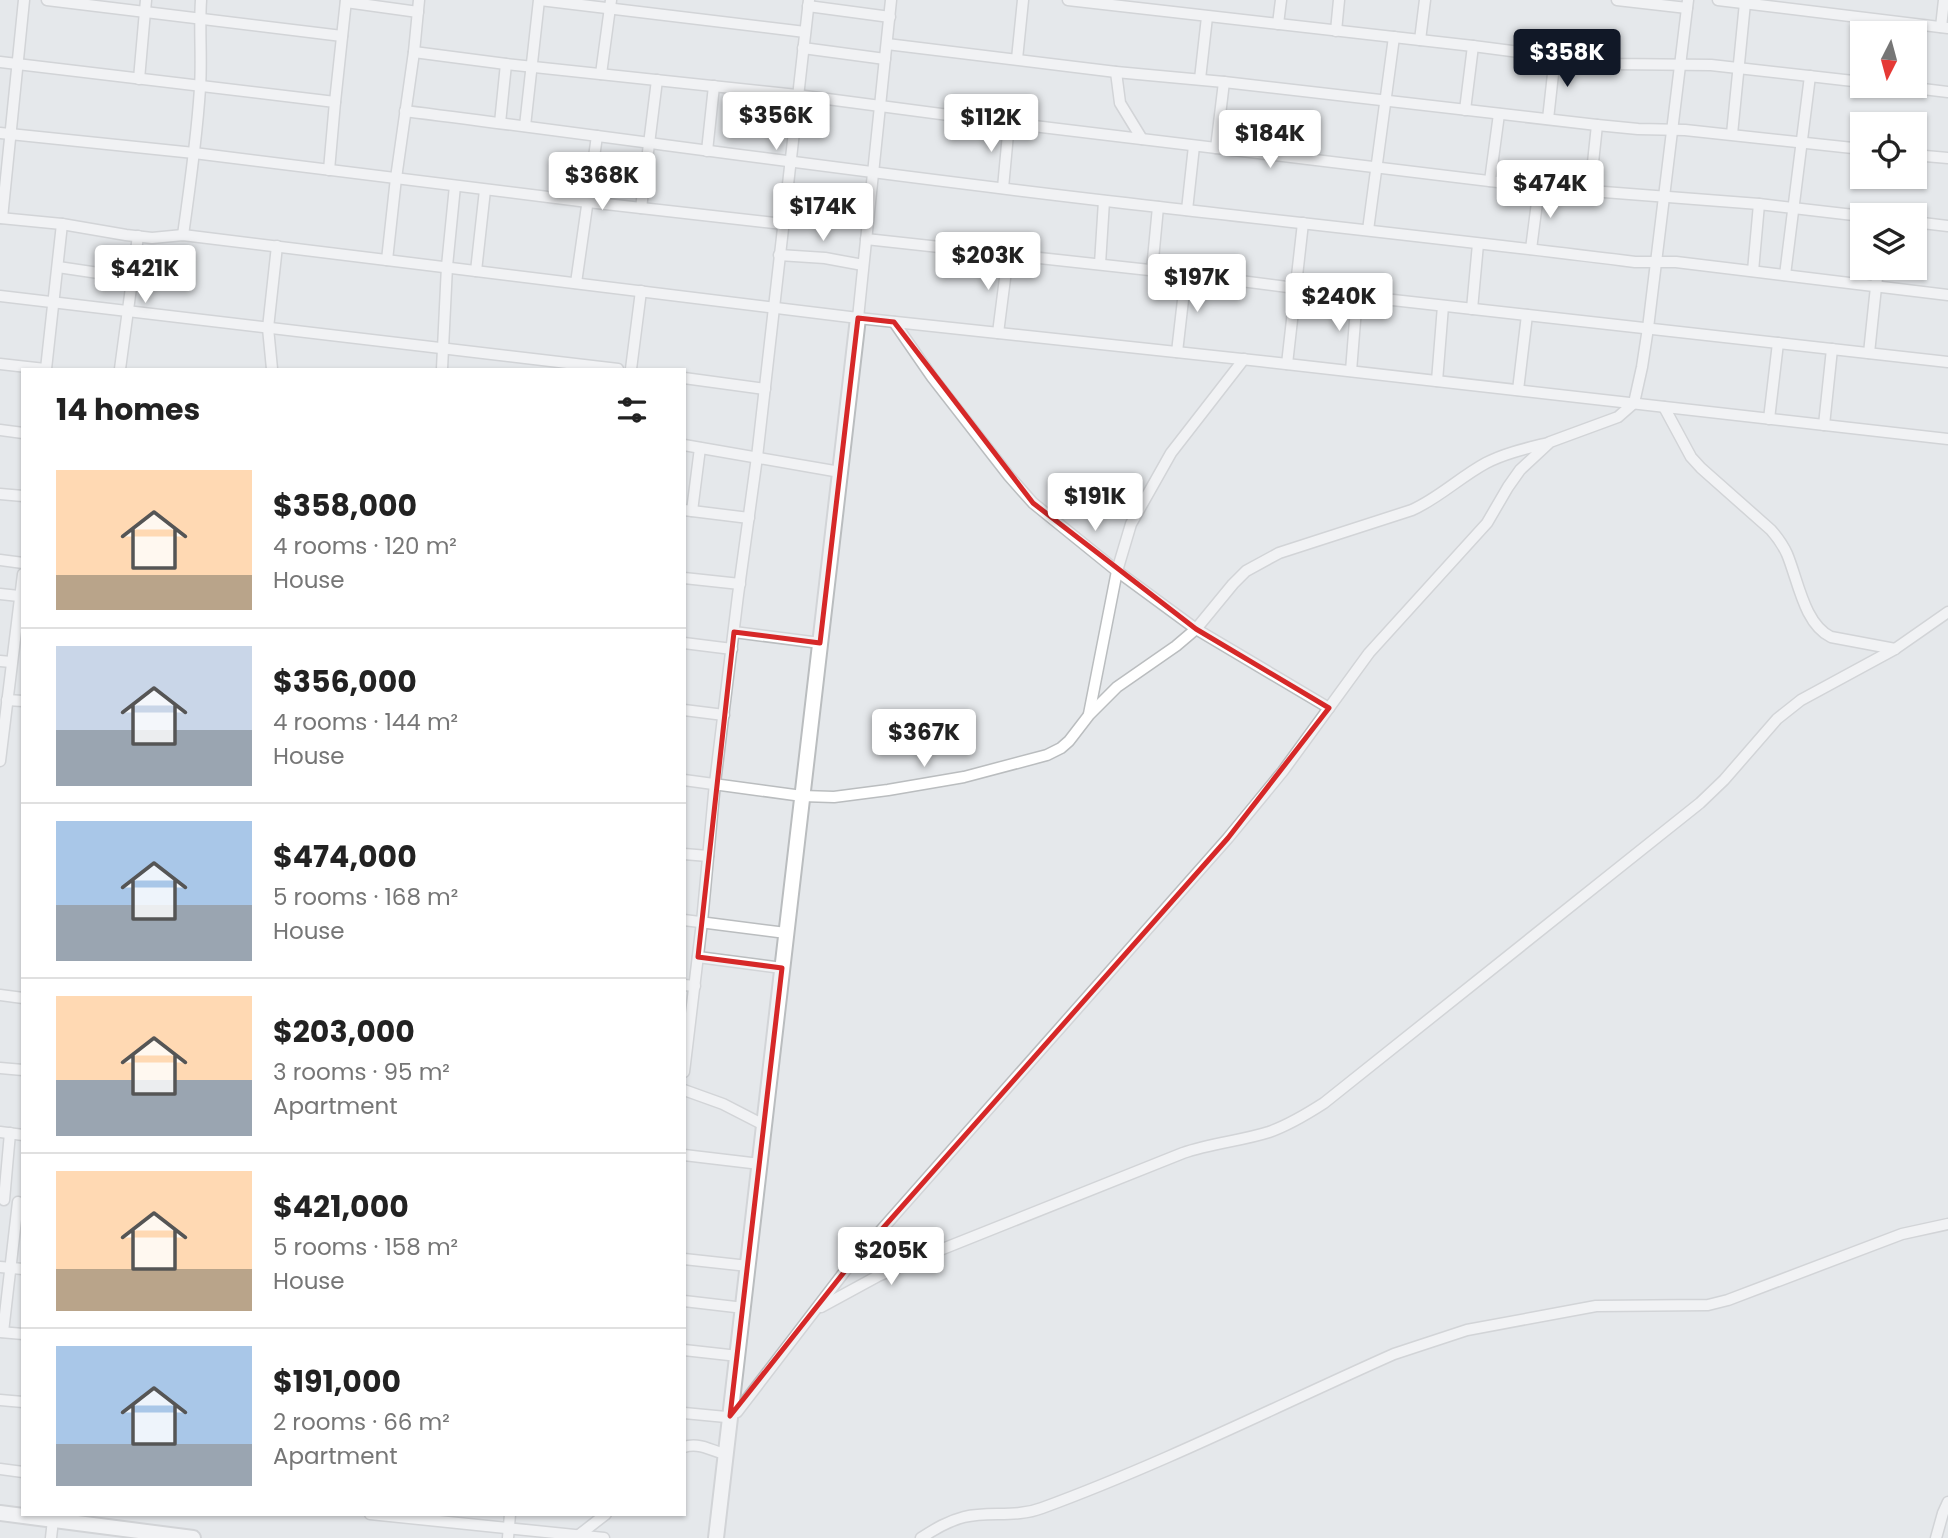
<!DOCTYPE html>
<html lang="en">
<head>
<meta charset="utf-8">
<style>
	:root { --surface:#fff; --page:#f6f6f6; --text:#222; --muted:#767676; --line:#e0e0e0; --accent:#111827 }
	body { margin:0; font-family:Poppins,sans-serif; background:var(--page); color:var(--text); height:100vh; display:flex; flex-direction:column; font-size:26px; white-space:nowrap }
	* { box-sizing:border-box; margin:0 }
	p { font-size:23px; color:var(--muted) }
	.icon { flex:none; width:38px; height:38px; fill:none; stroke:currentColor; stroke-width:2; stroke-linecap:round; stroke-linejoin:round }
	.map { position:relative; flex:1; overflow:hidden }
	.sheet { position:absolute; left:21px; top:368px; width:665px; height:1148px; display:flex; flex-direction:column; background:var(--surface); border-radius:0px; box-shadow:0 2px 5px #0004 }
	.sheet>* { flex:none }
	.needle { width:46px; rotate:186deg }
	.buttons { position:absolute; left:1850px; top:21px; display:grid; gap:14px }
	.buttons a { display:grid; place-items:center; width:77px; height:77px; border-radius:0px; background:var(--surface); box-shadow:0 2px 5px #0004; font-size:35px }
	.price { position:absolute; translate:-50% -60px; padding:0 16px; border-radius:7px; background:#fff; color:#222; font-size:23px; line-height:46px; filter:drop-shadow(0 2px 4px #0008) }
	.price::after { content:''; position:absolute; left:50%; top:42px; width:21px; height:16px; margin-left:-10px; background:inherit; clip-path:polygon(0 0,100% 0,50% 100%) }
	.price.active { background:var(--accent); color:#fff }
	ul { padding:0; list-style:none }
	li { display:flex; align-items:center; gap:21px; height:175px; padding:0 35px }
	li+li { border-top:2px solid var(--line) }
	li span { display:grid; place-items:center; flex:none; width:196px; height:140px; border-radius:0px; color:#555 }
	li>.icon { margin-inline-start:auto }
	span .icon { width:84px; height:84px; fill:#fffc; stroke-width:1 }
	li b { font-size:30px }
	h2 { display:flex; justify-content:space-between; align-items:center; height:84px; padding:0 35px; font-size:30px }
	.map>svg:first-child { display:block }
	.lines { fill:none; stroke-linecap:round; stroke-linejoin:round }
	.street-casing { stroke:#babdbf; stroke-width:13 }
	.secondary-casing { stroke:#babdbf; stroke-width:18 }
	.street { stroke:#fff; stroke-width:10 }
	.secondary { stroke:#fff; stroke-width:14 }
	.marked { fill:none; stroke:#d62828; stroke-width:5; stroke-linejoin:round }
</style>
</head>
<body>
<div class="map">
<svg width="1948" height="1538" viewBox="0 0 1948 1538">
	<rect width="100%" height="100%" fill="#e5e8eb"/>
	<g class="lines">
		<defs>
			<g id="street">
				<polyline points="47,0 342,36"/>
				<polyline points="540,0 805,32"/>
				<polyline points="1068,0 1473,46 1612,64 1711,65 1862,82"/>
				<polyline points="1617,0 1687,8"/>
				<polyline points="1718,0 1948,28"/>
				<polyline points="346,2 418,12"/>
				<polyline points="808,6 890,17"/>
				<polyline points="1278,24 1281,0"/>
				<polyline points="1941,27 1944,0"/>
				<polyline points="1336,31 1339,0"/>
				<polyline points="1420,40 1425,0"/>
				<polyline points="887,44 1116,72 1224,82 1597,125 1638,129 1685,130 1862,149"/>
				<polyline points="803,48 885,59"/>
				<polyline points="414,52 506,64 797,95 1009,123 1539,187 1759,204 1862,216"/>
				<polyline points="1017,59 1023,0"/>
				<polyline points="0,62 335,102 329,170"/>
				<polyline points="1116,72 1120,103 1142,139"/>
				<polyline points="601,74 611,0"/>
				<polyline points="139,79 146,0"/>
				<polyline points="1200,79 1207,17"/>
				<polyline points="1898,86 1948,92"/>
				<polyline points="335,102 346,0"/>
				<polyline points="1465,110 1473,46"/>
				<path d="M405,111C657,143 907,179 1159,207C1317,225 1476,242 1635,262H1676L1948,295"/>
				<polyline points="1548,119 1555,56"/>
				<polyline points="500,123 506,64"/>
				<polyline points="525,126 539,0"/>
				<polyline points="0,133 194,153 588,202 783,224"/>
				<polyline points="1732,134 1745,3"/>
				<polyline points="1216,148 1224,82"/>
				<polyline points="707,151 714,86"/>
				<polyline points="1914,155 1948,158"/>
				<polyline points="1490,181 1499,114"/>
				<polyline points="1003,188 1009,123"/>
				<polyline points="1590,191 1597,125"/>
				<polyline points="641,208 657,80"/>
				<polyline points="1187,210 1194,146"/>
				<polyline points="0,218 62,224 126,235 152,238 183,235 858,318 1260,361 1948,439"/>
				<polyline points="2,218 24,0"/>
				<polyline points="1914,222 1948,226"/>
				<polyline points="1368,230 1394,37"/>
				<path d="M183,235C190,186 197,137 200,88C202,58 199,29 201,0"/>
				<polyline points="866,239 1186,274 1357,296 1948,362"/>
				<polyline points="1531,249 1539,187"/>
				<polyline points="779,255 825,258 863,265"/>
				<polyline points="387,260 396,178 414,52 419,0"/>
				<polyline points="1100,264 1104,201"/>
				<polyline points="58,267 132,278"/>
				<polyline points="1152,270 1158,207"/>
				<polyline points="476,271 485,190"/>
				<polyline points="1753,271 1759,204"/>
				<polyline points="1785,275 1810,76"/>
				<polyline points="576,283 597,136"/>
				<polyline points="0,296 618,369"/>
				<polyline points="1472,309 1478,244"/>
				<polyline points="858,318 891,0"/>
				<polyline points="894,322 932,377 1009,476 1033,503 1117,571 1196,629 1329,708"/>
				<polyline points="998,333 1008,255"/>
				<polyline points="1177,352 1186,274"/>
				<polyline points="1869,353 1878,268"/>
				<polyline points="0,364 45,369"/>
				<polyline points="1287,364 1303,223"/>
				<polyline points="46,369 62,224"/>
				<polyline points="120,369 138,236"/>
				<polyline points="272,369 268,328 277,246"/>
				<polyline points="442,369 447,266 455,186"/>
				<polyline points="631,369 641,291"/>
				<polyline points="1351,371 1357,296"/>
				<polyline points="684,378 765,389"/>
				<polyline points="1437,381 1443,306"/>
				<polyline points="1518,390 1527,315"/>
				<path d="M1664,407L1691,457L1701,468L1771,530C1778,538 1783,545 1787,554C1798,580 1804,624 1831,637L1895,649"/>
				<polyline points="1769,419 1778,343"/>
				<polyline points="1824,425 1832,349"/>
				<polyline points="0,430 23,433"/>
				<polyline points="684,445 840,472"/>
				<polyline points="0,494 23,496"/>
				<polyline points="684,510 749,518"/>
				<polyline points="692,511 700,448"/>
				<polyline points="0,560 23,563"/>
				<polyline points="684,578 740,584"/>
				<polyline points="0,594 19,596"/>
				<polyline points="734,632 820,643"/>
				<polyline points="684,643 732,649"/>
				<polyline points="0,661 11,662"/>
				<polyline points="7,700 23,701"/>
				<polyline points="684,710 724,715"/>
				<polyline points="1089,714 1117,571 1131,524 1171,453 1244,359"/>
				<polyline points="0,761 23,574"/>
				<path d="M684,780L802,796L834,797L888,790L964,777L1047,755L1061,748L1069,741L1089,715L1117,687L1176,646L1196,629L1233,584L1246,571L1279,553L1412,510C1439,498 1460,477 1486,463C1505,453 1528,448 1548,443"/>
				<polyline points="684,854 708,856"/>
				<polyline points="684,920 786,933"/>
				<polyline points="698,957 782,968"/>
				<polyline points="684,985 695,986"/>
				<polyline points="0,995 23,998"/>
				<polyline points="0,1068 23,1070"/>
				<polyline points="684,1072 702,922 715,783 738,595 757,457 809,0"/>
				<polyline points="684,1090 723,1104 764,1125"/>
				<polyline points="0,1132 23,1135"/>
				<polyline points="684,1155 760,1164"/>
				<polyline points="4,1200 10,1133"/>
				<polyline points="684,1259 748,1266"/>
				<polyline points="0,1267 23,1269"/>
				<polyline points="684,1301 744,1308"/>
				<path d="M821,1307L878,1276L920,1258L1183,1153C1211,1143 1241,1141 1269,1132C1289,1125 1307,1114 1324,1103L1700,803L1724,780L1777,719L1801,700L1895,649L1948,612"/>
				<polyline points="0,1332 23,1334"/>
				<polyline points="3,1332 18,1202"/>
				<polyline points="684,1350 738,1356"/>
				<polyline points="0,1400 23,1402"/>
				<polyline points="684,1413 726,1417 737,1412 845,1271 1228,838 1283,771 1369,653 1487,523 1508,487 1520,470 1550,442 1618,417 1634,403 1642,367 1648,328 1688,0"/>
				<path d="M684,1447C698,1442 712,1450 726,1455"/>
				<polyline points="0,1469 23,1472"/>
				<polyline points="370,1514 604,1538"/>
				<polyline points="579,1535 606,1514"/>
				<polyline points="51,1538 53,1520"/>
				<polyline points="508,1538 510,1514"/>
				<path d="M921,1538C935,1529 948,1521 964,1517C990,1511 1016,1518 1042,1508C1162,1464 1277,1406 1394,1354L1467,1330L1596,1306L1708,1305L1728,1300L1902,1234L1948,1224"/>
				<polyline points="1936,1538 1943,1513 1948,1502"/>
			</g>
			<g id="secondary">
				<polyline points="0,1513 193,1538"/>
				<polyline points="716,1538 858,318"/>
			</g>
		</defs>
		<use href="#street" class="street-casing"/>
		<use href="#secondary" class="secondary-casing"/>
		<use href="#street" class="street"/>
		<use href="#secondary" class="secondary"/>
	</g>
	<path d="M0 0H1948V1538H0ZM858,318L894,322L1033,503L1196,629L1329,708L1228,838L845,1271L730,1416L782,968L698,957L734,632L820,643Z" fill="#e5e8eb" fill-opacity=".55" fill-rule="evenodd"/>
	<path class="marked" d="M858,318L894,322L1033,503L1196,629L1329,708L1228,838L845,1271L730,1416L782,968L698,957L734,632L820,643Z"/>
</svg>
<div class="buttons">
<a><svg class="needle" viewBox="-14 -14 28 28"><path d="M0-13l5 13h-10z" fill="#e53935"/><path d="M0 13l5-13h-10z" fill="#767676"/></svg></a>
<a><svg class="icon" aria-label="locate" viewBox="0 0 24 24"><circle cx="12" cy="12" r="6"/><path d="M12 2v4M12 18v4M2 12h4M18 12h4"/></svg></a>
<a><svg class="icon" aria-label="layers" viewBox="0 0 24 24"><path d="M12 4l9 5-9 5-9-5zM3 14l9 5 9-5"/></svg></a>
</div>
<b class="price active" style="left:1567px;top:89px">$358K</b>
<b class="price" style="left:776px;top:152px">$356K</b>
<b class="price" style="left:991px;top:154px">$112K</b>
<b class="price" style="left:1270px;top:170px">$184K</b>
<b class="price" style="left:602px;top:212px">$368K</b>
<b class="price" style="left:1550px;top:220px">$474K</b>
<b class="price" style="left:823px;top:243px">$174K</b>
<b class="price" style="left:988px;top:292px">$203K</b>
<b class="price" style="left:145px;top:305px">$421K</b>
<b class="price" style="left:1197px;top:314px">$197K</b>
<b class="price" style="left:1339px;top:333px">$240K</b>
<b class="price" style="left:1095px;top:533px">$191K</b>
<b class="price" style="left:924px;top:769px">$367K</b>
<b class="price" style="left:891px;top:1287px">$205K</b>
<section class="sheet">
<h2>14 homes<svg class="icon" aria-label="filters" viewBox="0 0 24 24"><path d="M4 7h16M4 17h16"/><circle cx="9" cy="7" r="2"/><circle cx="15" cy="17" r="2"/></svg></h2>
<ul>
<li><span style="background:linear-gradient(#ffd9b3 75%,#b9a48a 0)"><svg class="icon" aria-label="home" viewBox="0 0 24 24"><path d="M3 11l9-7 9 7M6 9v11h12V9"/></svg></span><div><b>$358,000</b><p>4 rooms · 120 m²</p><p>House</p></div></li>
<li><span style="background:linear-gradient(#c9d6e8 60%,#9aa5b1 0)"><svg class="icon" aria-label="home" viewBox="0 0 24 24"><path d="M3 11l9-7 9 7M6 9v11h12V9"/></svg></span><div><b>$356,000</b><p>4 rooms · 144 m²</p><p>House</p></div></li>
<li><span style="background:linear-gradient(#a9c7e8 60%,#9aa5b1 0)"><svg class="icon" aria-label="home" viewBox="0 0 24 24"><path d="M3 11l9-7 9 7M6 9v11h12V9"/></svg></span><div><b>$474,000</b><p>5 rooms · 168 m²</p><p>House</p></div></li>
<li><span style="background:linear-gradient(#ffd9b3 60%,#9aa5b1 0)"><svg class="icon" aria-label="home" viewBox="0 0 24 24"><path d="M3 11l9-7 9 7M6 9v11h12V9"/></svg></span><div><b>$203,000</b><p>3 rooms · 95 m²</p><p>Apartment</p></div></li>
<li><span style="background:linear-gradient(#ffd9b3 70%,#b9a48a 0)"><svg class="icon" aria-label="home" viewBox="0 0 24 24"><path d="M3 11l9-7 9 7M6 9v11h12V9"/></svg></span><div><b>$421,000</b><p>5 rooms · 158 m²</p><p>House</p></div></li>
<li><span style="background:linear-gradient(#a9c7e8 70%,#9aa5b1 0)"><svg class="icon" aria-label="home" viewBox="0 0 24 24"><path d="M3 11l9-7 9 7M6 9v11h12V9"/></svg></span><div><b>$191,000</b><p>2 rooms · 66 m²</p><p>Apartment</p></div></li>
</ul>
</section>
</div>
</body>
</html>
